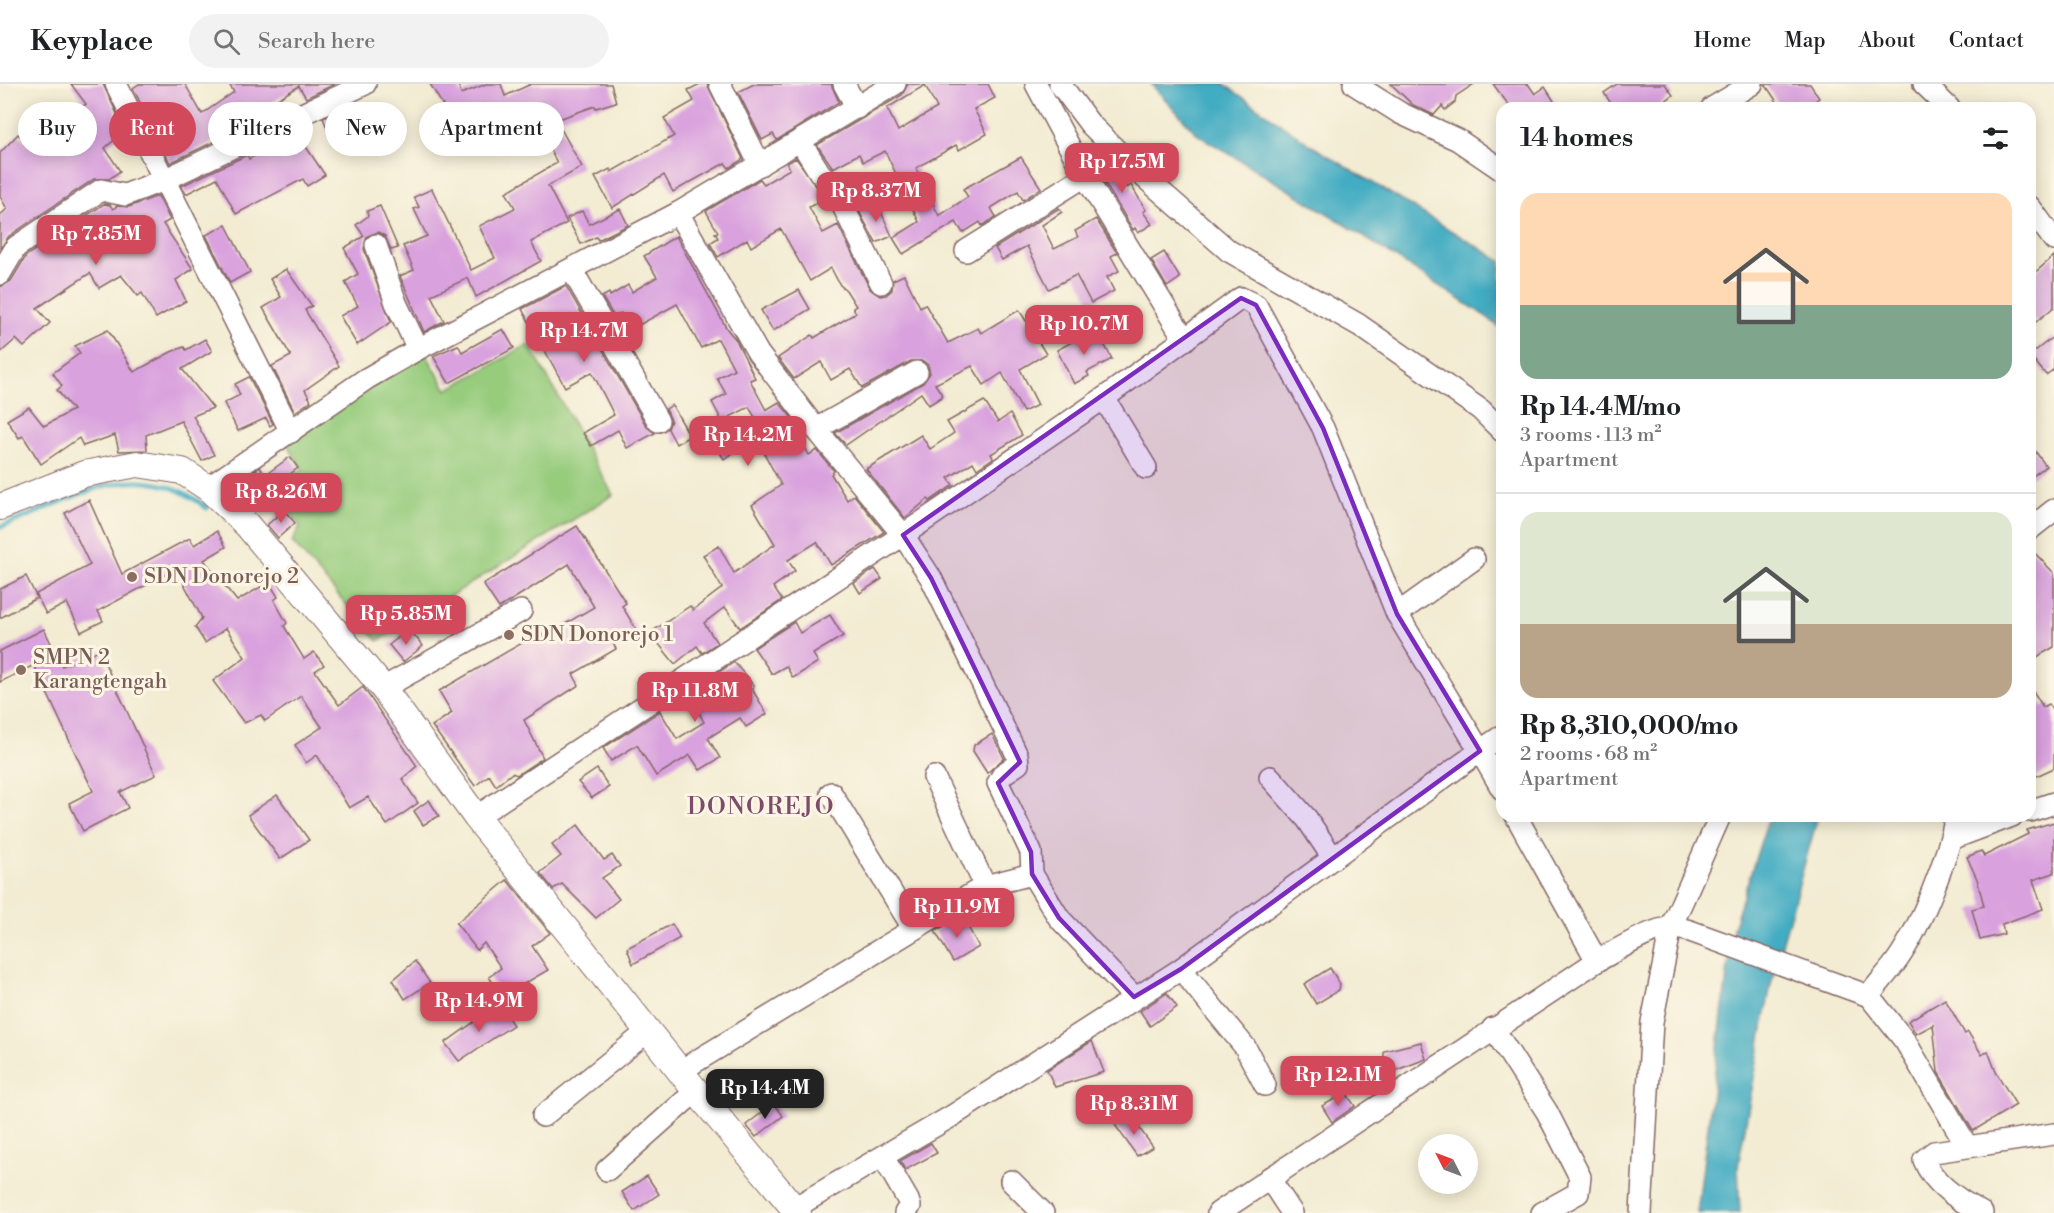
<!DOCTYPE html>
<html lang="en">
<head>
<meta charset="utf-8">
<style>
	:root { --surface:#fff; --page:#f2f2f2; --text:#202124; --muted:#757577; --line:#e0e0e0; --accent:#d1495b }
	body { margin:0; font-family:"Libre Bodoni",serif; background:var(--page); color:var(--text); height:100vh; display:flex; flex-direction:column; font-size:22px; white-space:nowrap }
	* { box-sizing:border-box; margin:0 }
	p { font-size:20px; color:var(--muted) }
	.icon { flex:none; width:33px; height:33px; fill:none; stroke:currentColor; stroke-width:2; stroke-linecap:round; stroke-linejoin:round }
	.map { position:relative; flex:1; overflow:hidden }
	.side { position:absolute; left:1496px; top:18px; width:540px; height:720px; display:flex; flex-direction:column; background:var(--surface); border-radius:18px; box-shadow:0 3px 15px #0003 }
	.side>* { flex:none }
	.guide { position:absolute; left:18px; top:18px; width:570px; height:54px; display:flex; gap:12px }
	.needle { width:39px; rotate:312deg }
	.fabs { position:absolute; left:1418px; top:1050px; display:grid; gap:12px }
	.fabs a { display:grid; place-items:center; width:60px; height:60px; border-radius:50%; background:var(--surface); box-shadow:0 3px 15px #0003; font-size:30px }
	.price { position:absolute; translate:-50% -51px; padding:0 14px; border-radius:12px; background:var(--accent); color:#fff; font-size:20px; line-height:39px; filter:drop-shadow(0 2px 3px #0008) }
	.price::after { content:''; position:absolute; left:50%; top:36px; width:18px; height:14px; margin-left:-9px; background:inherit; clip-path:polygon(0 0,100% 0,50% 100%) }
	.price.active { background:#222; color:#fff }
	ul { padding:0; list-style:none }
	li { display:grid; align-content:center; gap:12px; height:318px; padding:0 24px }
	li+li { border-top:2px solid var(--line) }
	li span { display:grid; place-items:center; height:186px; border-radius:18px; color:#555 }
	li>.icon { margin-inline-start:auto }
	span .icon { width:108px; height:108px; fill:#fffc; stroke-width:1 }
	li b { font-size:26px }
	h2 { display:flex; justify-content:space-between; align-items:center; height:72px; padding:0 24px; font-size:26px }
	.pill { padding:0 21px; border-radius:27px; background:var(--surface); box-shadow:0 3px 15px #0003; font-size:21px; line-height:54px }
	.pill.active { background:var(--accent); color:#fff }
	header { display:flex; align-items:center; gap:36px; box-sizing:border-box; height:84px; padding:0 30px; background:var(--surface); border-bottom:2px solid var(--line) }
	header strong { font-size:28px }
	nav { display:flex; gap:33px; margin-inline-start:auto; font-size:21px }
	.search { width:420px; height:54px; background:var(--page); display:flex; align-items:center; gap:15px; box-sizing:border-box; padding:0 21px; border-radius:33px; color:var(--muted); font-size:22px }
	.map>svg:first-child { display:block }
	.green { fill:#97cc7d; stroke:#707654; stroke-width:1.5 }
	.water { fill:#43acc2; stroke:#466676; stroke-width:1.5 }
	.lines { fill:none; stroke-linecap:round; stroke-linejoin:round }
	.stream { stroke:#43acc2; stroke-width:5 }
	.building { fill:#d9a1de; fill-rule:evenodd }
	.minor-casing { stroke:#856766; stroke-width:24 }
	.major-casing { stroke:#856766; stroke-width:28 }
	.minor { stroke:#fff; stroke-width:21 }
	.major { stroke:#fff; stroke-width:26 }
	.marked { fill:#7b2cbf; fill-opacity:0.2; stroke:#7b2cbf; stroke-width:4.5; stroke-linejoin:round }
	.education-dot { fill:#8d6e63; stroke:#fcf5e5; stroke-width:2 }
	.labels { text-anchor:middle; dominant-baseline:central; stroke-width:6; stroke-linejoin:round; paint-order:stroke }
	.education-label { font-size:21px; fill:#785e54; stroke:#fcf5e5; text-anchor:start }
	.quarter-label { font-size:24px; letter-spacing:1.5px; fill:#7c4c6a; stroke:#fcf5e5 }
</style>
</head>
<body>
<header>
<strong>Keyplace</strong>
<div class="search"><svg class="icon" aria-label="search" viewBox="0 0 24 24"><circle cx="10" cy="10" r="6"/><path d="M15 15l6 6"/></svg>Search here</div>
<nav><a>Home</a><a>Map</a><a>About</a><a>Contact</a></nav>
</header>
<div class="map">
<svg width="2054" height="1129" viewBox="0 0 2054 1129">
	<rect width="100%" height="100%" fill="#fcf5e5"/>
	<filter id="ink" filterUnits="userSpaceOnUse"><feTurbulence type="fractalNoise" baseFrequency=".0167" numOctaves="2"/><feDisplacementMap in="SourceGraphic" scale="12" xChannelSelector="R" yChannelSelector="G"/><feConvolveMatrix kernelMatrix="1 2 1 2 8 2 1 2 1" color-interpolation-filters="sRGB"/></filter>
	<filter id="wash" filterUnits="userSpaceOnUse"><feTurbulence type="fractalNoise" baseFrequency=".008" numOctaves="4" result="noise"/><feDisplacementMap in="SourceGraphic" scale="24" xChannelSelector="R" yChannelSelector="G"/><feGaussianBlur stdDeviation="1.35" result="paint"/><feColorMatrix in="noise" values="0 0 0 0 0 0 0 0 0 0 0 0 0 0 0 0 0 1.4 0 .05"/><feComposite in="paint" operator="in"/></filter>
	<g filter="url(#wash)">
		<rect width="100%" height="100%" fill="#f3ecd3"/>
		<polygon class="green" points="529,260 613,411 378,557 292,458 300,442 276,407 303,385 287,360 368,303 426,270 447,306"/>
		<g class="water">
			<polygon points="1151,0 1224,0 1314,63 1501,177 1501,245 1487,233 1335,134 1198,51"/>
			<polygon points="1769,732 1818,732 1771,900 1738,1082 1740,1129 1697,1129 1733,844"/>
		</g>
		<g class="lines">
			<path class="stream" d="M0,443C71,418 136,366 207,424"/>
		</g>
		<g id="blocks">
			<g class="building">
				<polygon points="71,0 103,0 125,47 105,64 120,87 109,95 94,95 9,152 0,165 0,131 7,125 0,112 0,69 18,50 29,60 49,46 59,61 72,52 75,54 95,43 81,24 86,20"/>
				<polygon points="139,0 185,0 202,30 234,8 229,0 335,0 306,14 299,2 231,43 234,48 170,79 133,4"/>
				<polygon points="430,0 458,0 461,10 486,0 501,0 505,12 531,0 611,0 616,18 596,24 595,22 556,36 582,83 548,102 567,139 531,158 541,177 476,213 468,194 431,211 444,237 424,248 400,192 414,186 403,162 427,152 414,125 419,123 414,113 432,105 471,186 495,174 479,142 515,124 506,108 557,79 544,54 512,66 492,22 449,32"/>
				<polygon points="700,0 707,0 743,75 729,84 725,79 673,108 664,91 612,124 595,93 610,85 611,88 674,52 664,34 694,17 688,6"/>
				<polygon points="754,0 831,0 839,18 777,56 773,50 762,56 738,8"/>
				<path d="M908,0H988L995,14L974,25L987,50L959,66L956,61L916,84L939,132L968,113L963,105L1021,73L1041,104L1023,116L1018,107L991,124L996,133L982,142L980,138L963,149L956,138L903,170L893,154L919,138L885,67L863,78L859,70L833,84L817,61L902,11ZM925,1L937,24L898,47L887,24Z"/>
				<polygon points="1391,0 1474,0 1456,12 1455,18 1445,26 1442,22 1434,31 1413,21"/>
				<polygon points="1493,0 1528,0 1535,10 1545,3 1554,17 1552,19 1555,24 1511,24"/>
				<polygon points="1617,0 1665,0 1673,11 1656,24 1614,24 1604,9"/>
				<polygon points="1765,0 1810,0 1819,14 1804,24 1781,24"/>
				<polygon points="352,21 358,34 329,49 323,34"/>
				<polygon points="296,48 325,91 307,102 303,95 236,130 217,94 186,110 181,102 247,71 249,75"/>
				<polygon points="1101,69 1114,82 1127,104 1131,101 1146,126 1143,128 1152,140 1138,149 1135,144 1133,146 1091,76"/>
				<polygon points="796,74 825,114 809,123 823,149 838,141 870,205 880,212 886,211 892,206 893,196 904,191 920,223 925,220 948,259 978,244 981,249 1019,226 1026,237 1050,225 1056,237 1033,249 1046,270 1020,285 1038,321 1023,328 1002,289 984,301 972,282 935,300 943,312 929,321 921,309 846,361 835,349 923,299 930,289 928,281 923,277 911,277 862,304 850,285 831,296 821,278 794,295 778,274 812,251 814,254 856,229 853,224 856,222 846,206 840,201 831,184 810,197 781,145 751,163 747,155 718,173 710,159 718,154 715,149 718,148 706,127 760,95 764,100 790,85 787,79"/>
				<polygon points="158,112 170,136 163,140 193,185 176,196 186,217 156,234 142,209 138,212 121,191 99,204 90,189 37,224 50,239 24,263 16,255 0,269 0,203 11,197 26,172 104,120 110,121 113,125 117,122 129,123"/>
				<polygon points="877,119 892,152 876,159 859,127"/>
				<polygon points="380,122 398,164 391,166 385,152 378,148 367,152 364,165 391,238 357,261 340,232 358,222 345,198 358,190 344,164 364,152 356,141 368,132 367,127"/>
				<polygon points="1059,124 1062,128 1042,141 1054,165 1078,153 1075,147 1096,135 1117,169 1111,172 1119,187 1107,193 1114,207 1091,219 1076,191 1049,205 1027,162 1002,176 995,164"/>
				<polygon points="620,125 628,141 598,156 596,153 581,160 567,134 582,127 589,140"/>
				<polygon points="226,141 250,188 230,199 206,151"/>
				<polygon points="676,152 727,245 736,256 755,294 750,296 766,326 779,318 796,339 793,341 809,371 817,366 834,387 831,390 847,416 854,411 884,448 831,481 817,458 788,476 795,487 773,503 782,516 740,544 725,523 704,539 717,559 702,569 697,562 675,580 650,549 690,522 693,526 722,504 703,471 719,462 734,489 775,460 752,421 781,401 763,367 772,362 749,323 722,337 712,318 726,310 717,294 734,285 718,255 701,264 677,220 630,246 621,229 614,233 602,213 609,209 610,212 628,201 632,208 657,193 644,172"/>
				<polygon points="1164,168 1180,194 1167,203 1151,176"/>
				<polygon points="2054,172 2054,223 2036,238 2030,230 2030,193"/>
				<polygon points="286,185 312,222 305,226 339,282 305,306 311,317 295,328 272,282 291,272 263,224 281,213 270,195"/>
				<polygon points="566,202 647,343 655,349 627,364 618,346 591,362 583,349 614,331 592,288 565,303 522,225"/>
				<polygon points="799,206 810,225 773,247 761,226"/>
				<polygon points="503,245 514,264 449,299 433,272 458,261 462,268"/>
				<polygon points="1096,245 1112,275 1087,288 1089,292 1074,300 1057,266"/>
				<polygon points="108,246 134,288 171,268 184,263 186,266 205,255 212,267 182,285 213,324 193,332 214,371 202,377 181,337 146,351 147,366 119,367 115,351 83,362 79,354 41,380 23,352 19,354 7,336 29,323 44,342 73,326 57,306 62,302 53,289 80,269 75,262"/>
				<polygon points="2054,252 2054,285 2046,291 2030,271"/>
				<polygon points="249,293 273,340 270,342 266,334 238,347 224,319 240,311 235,300"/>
				<polygon points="984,317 998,338 1010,330 1022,351 991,370 993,374 977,385 973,378 948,394 953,401 930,417 928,415 905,434 866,385 921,351 930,365 954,349 947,338"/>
				<polygon points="672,321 690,352 676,360 668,345 671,336 666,325"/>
				<polygon points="724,337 741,363 724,375 707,349"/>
				<polygon points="2030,360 2046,382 2030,394"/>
				<polygon points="290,373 298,384 257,414 244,395 260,383 265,391"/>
				<polygon points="89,416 122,490 190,454 194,461 217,447 226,463 204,476 237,517 269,498 278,513 274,516 287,539 284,542 304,575 314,568 324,581 315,587 339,621 363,603 417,682 402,695 418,719 387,741 368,713 349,724 317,671 306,679 295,661 322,643 301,612 265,637 261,631 244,639 213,597 245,573 226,544 205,559 195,543 202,534 176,485 98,527 103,537 81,548 67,519 46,530 36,510 90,481 65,429"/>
				<polygon points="284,426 295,439 278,454 267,441"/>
				<polygon points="577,442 626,519 622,522 636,545 613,559 616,565 573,590 579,601 524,636 543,674 517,691 512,689 496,702 489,691 475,702 432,642 452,629 439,607 541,548 543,553 594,523 569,480 499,524 483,500"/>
				<polygon points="2030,464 2054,489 2054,563 2030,577"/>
				<polygon points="875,485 882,495 860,509 854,499"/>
				<polygon points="26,492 37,514 0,534 0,505"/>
				<polygon points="830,531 843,552 813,570 818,578 793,594 786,582 772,590 754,564 794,538 800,549"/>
				<polygon points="44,545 62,582 99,566 156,691 120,708 128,724 83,747 69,719 93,707 34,581 0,598 0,567"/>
				<polygon points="409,545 423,562 403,578 389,561"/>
				<polygon points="734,578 754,602 752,605 767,630 746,643 740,634 708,654 720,674 700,686 690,671 656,692 637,661 611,677 603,664 660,627 677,655 704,638 688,608"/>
				<polygon points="2030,602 2043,623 2049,620 2054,628 2054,684 2030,695"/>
				<polygon points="992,650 1004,674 987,689 973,667 974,661"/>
				<polygon points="597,685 609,703 592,714 578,698"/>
				<polygon points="277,711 309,756 280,775 248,731"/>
				<polygon points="429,716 439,732 423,741 414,727"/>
				<polygon points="2054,738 2054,789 2033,796 2043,825 2002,840 2004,850 1980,856 1972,825 1984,822 1977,795 1967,773 1981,767 1984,772 2028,750 2027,746"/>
				<polygon points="578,741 604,776 612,771 620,782 602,794 619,815 596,834 562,800 553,805 540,789 561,772 552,761"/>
				<polygon points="507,796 550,849 532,862 548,886 515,905 519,909 506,918 489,893 501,884 484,859 477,866 456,839"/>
				<polygon points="962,832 979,863 953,878 935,847"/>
				<polygon points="672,840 680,854 633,880 627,864"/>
				<polygon points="415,877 430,899 405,915 393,896"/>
				<polygon points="1330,884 1340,900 1339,906 1316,920 1304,900"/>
				<polygon points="1167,909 1177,923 1150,942 1140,927"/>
				<polygon points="1945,915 1965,950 1968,948 1982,971 1988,967 1996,988 2016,1021 1973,1047 1938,988 1933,941 1916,950 1908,937"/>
				<polygon points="499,920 513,941 459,977 445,959"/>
				<polygon points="1092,957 1104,988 1055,1003 1047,986"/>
				<polygon points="1421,958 1426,975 1391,988 1384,978 1384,967"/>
				<polygon points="724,986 737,1008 724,1017 709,997"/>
				<polygon points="1346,1009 1355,1022 1332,1038 1322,1022"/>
				<polygon points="774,1019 783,1032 756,1053 746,1041"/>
				<polygon points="1129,1030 1153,1063 1137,1072 1115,1041"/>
				<polygon points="931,1059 937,1069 905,1086 900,1077"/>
				<polygon points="647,1092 659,1110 634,1127 622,1108"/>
			</g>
		</g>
	</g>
	<g filter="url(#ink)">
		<use href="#blocks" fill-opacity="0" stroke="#856766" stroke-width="1.5"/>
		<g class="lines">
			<defs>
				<g id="minor">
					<polyline points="116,0 291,348"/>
					<polyline points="720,0 760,81"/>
					<polyline points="844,0 857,24"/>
					<polyline points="1036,0 1085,92 1185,256"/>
					<polyline points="1060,0 1090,40 1135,85 1229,167 1359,241 1481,326 1502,347"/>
					<polyline points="1354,0 1400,29 1458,56 1502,86"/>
					<polyline points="1924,0 1949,24"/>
					<polyline points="1712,24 1752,0"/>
					<polyline points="800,57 820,89 833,102 881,199"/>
					<polyline points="2030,123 2054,156"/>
					<polyline points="678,129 758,269 816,345 903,451 931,494 1017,671 1018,680 1003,690 998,699 1031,768 1032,790"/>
					<polyline points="376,161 396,219 418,265"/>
					<polyline points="966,167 1085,92"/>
					<polyline points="572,186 658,337"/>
					<polyline points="0,190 16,163 101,106 125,111 166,95 365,0"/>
					<polyline points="1104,314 1146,384"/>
					<polyline points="816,345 917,288"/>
					<polyline points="208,404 366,295 418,265 678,129 895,0"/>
					<polyline points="2030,445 2054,426"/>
					<polyline points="1397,530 1474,475"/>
					<polyline points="383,604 521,527"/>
					<polyline points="934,693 985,802"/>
					<polyline points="1270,693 1307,735 1333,774"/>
					<polyline points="831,709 913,844"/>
					<polyline points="2030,727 2054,719"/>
					<polyline points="1516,732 1597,877"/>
					<path d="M1956,732C1948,773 1922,840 1898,875C1889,888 1878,899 1869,912L1905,957L1967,1062"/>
					<polyline points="476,733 903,451 1104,314 1241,214 1256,221 1323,344 1397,530 1480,667 1502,652"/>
					<polyline points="1951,755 2012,732"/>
					<polyline points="1181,885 1245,963 1265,1001"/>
					<polyline points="1493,944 1547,1028 1580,1093 1578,1109 1542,1129"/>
					<polyline points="680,987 985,802 1032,790 1059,834 1134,913"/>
					<polyline points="543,1032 648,947"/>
					<polyline points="883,1073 908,1116 910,1122 905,1129"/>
					<polyline points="607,1086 696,1007"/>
					<polyline points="1269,1094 1292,1129"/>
					<polyline points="1011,1097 1043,1129"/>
					<polyline points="794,1124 952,1032 1181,885 1480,667 1502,705"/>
					<path d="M1218,1129L1597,877C1616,867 1651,844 1671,844C1677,843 1685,846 1690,847L1869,912"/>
					<polyline points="1641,1129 1652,938 1671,843 1720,732"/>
					<path d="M1982,1129C1960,1117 1933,1100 1924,1076L1934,1068L2054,1050"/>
				</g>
				<polyline id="major" points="0,423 84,390 137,380 182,387 208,404 247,441 383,604 476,733 696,1007 798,1129"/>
			</defs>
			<use href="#minor" class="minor-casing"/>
			<use href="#major" class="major-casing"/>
			<use href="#minor" class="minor"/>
			<use href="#major" class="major"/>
		</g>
	</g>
	<path class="marked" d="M1241,214L1256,221L1323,344L1397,530L1480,667L1181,885L1134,913L1059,834L1032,790L1031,768L998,699L1020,678L931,494L903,451Z"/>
	<g class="education-dot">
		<circle cx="132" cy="493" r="6"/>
		<circle cx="509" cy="551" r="6"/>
		<circle cx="21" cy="586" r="6"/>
	</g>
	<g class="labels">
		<g class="education-label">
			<text x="144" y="493">SDN Donorejo 2</text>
			<text x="521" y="551">SDN Donorejo 1</text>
			<text x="33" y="574">SMPN 2<tspan x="33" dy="24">Karangtengah</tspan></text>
		</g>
		<g class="quarter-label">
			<text x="761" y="723">DONOREJO</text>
		</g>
	</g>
</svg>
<div class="fabs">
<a><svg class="needle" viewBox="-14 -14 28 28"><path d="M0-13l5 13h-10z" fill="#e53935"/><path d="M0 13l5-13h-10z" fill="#757577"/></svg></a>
</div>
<b class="price" style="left:1122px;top:110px">Rp 17.5M</b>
<b class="price" style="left:876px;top:139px">Rp 8.37M</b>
<b class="price" style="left:96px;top:182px">Rp 7.85M</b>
<b class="price" style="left:1084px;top:272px">Rp 10.7M</b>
<b class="price" style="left:584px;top:279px">Rp 14.7M</b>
<b class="price" style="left:748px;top:383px">Rp 14.2M</b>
<b class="price" style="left:281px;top:440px">Rp 8.26M</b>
<b class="price" style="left:406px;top:562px">Rp 5.85M</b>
<b class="price" style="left:695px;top:639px">Rp 11.8M</b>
<b class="price" style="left:957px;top:855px">Rp 11.9M</b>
<b class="price" style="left:479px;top:949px">Rp 14.9M</b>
<b class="price" style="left:1338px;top:1023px">Rp 12.1M</b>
<b class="price active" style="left:765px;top:1036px">Rp 14.4M</b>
<b class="price" style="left:1134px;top:1052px">Rp 8.31M</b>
<div class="guide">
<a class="pill">Buy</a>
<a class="pill active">Rent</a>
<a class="pill">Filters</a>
<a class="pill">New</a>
<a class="pill">Apartment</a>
</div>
<section class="side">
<h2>14 homes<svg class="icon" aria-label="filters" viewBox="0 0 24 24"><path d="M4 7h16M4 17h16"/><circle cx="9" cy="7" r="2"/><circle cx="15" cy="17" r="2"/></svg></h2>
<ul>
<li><span style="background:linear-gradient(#ffd9b3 60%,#7fa58c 0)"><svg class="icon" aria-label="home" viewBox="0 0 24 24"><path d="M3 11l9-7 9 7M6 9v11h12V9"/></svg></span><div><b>Rp 14.4M/mo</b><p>3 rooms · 113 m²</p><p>Apartment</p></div></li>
<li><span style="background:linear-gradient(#dfe7d0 60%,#b9a48a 0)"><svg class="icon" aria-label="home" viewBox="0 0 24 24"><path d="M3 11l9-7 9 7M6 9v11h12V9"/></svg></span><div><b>Rp 8,310,000/mo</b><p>2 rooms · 68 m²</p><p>Apartment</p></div></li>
</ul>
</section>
</div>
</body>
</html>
